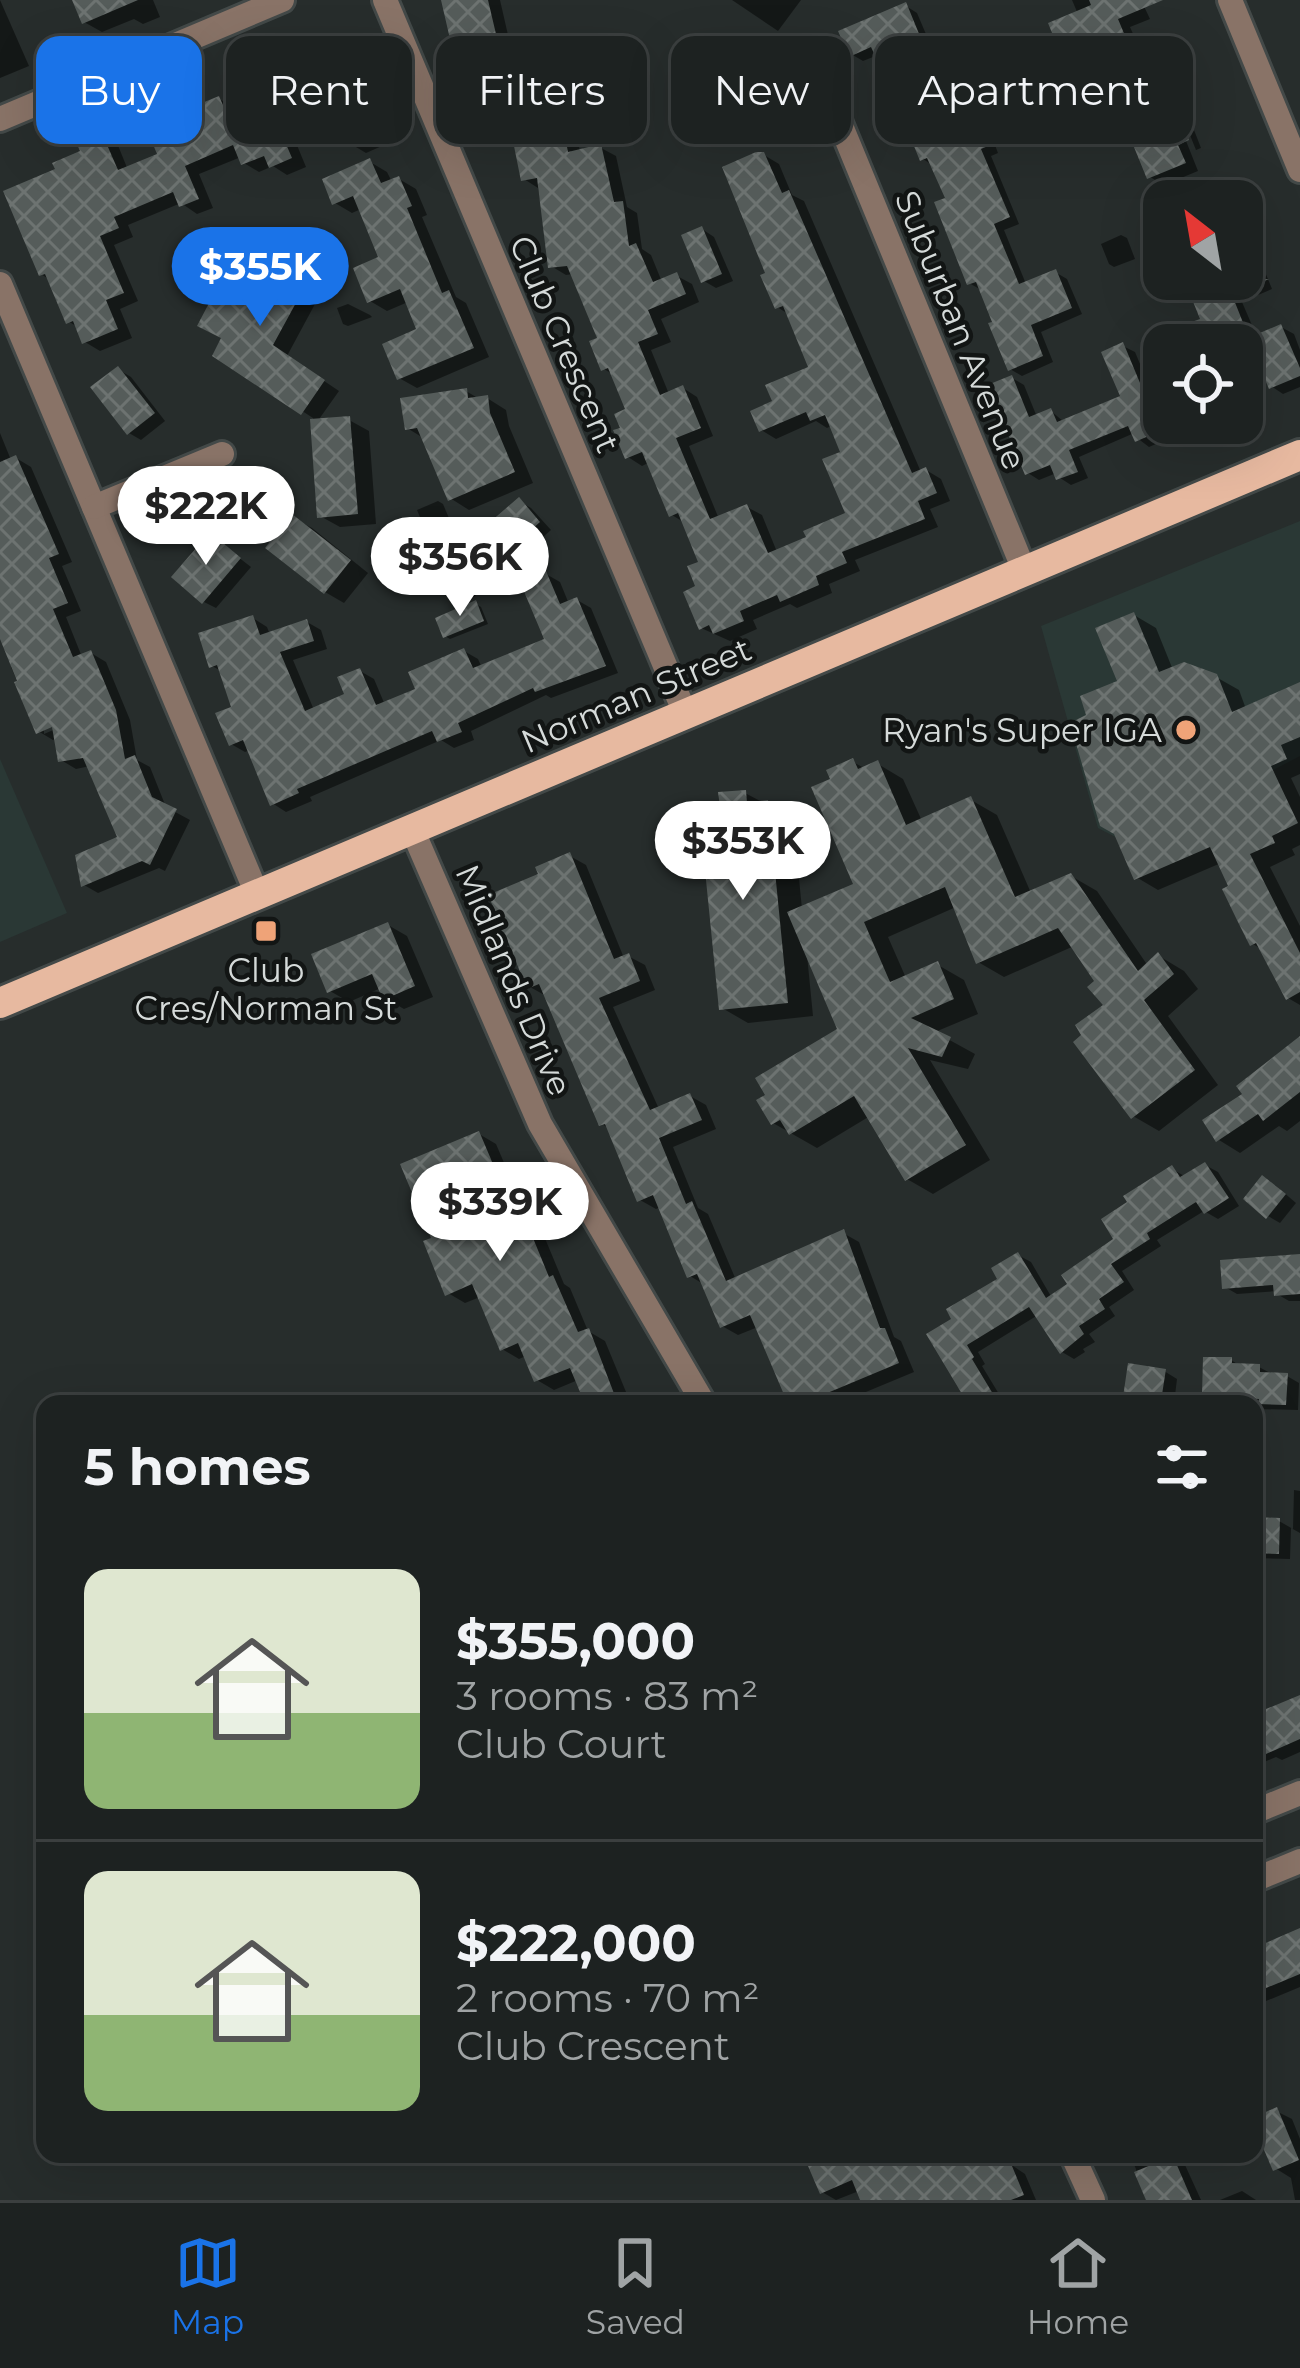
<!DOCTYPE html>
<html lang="en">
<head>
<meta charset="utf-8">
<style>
	:root { --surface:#1d2221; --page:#2a2f2e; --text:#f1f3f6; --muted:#a0a4a5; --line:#3b3f3f; --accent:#1a73e8 }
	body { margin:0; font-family:Montserrat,sans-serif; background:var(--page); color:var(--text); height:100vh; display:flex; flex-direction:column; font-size:45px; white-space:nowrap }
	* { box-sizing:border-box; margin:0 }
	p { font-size:39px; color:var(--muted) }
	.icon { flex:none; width:66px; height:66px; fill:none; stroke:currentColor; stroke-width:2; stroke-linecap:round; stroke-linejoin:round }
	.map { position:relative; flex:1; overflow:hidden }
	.details { position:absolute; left:36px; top:1395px; width:1227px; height:768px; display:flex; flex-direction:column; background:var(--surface); border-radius:24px; box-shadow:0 12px 48px #0002,0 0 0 3px var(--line) }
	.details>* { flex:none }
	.banner { position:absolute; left:36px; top:36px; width:1230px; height:108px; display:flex; gap:24px }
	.needle { width:78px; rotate:329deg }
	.controls { position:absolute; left:1143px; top:180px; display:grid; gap:24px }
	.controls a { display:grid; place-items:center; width:120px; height:120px; border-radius:24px; background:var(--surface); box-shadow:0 12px 48px #0002,0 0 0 3px var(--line); font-size:60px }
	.price { position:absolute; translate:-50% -102px; padding:0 27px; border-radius:42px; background:#fff; color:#222; font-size:39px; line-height:78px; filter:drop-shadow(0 3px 6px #0008) }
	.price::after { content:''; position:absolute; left:50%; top:72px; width:36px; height:27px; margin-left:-18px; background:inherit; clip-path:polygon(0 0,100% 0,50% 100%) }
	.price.on { background:var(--accent); color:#fff }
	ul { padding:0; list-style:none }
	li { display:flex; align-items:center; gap:36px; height:300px; padding:0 48px }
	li+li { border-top:3px solid var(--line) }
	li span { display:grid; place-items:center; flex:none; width:336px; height:240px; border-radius:24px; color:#555 }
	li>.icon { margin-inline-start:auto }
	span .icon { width:144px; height:144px; fill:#fffc; stroke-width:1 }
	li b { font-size:51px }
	h2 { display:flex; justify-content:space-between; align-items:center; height:144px; padding:0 48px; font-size:51px }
	.tag { padding:0 42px; border-radius:24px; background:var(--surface); box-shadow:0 12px 48px #0002,0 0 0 3px var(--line); font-size:42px; line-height:108px }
	.tag.on { background:var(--accent); color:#fff }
	.menu { display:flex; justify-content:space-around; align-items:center; height:168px; border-top:3px solid var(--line); background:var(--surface); font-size:33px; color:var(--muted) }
	.menu a { display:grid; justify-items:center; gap:6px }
	.menu .on { color:var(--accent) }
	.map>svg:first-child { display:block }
	.built { fill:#2a3835 }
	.shadow { fill:#0007; fill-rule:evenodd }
	.building { fill:url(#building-cross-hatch) }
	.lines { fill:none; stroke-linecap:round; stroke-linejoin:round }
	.minor-casing { stroke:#434948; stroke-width:30 }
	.major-casing { stroke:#434948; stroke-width:36 }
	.minor { stroke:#897367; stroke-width:24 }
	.major { stroke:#e7b9a0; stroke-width:30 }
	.poi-dot { fill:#efa378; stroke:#121514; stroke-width:4.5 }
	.labels { text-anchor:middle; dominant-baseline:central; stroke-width:9; stroke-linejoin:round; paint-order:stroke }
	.street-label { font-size:33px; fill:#d5dad9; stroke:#121514 }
	.poi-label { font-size:33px; fill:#d5dad9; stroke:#121514; text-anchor:end }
</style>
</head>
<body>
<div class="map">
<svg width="1300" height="2200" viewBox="0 0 1300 2200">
	<defs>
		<pattern id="building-cross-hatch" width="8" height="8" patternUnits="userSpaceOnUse" patternTransform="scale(3)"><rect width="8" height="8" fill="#555c5a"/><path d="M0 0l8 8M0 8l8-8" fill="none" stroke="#6d7371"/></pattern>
	</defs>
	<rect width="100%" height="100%" fill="#272d2c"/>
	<g class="built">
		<polygon points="1300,521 1300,756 1131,845 1098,828 1041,626"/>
		<polygon points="0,759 67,913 0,942"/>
	</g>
	<g class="shadow">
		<polygon points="0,0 29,66 0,78"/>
		<polygon points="75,0 153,0 160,17 143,24 134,19 102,32 84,22"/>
		<polygon points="444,0 500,0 519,83 524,86 560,71 574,80 588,113 574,119 580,152 601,148 616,156 627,207 637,213 642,249 651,255 662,282 677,276 692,284 699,302 661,319 671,342 651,350 669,394 683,388 697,397 713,436 689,446 719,519 747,507 762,515 777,552 810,538 849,514 844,453 833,425 827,428 816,421 776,439 761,430 776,403 812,368 790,315 777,307 769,275 764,155 779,164 792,195 804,201 921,472 926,470 941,479 950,501 930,509 938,527 855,560 860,571 829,584 832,593 797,608 790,604 753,620 757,629 730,641 701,628 699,588 702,563 685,523 672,515 650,462 642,466 628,457 624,429 629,411 614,375 604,369 601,340 573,274 566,275 551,266 538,188 524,179 518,148 507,142 482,83 476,84 462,76"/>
		<polygon points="732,0 801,0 778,31"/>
		<polygon points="1072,0 1141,0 1150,19 1130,27 1142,54 1151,50 1166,58 1201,148 1196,150 1159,58 1153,58 1198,171 1164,185 1150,177 1143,121 1112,46 1077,61 1063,52 1078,14"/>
		<polygon points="906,6 917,13 940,67 954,75 973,122 976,121 988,127 998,153 991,156 1019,224 1004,230 1026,284 1055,272 1067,279 1082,314 1041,332 1053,362 1022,376 1010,369 983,291 969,283 948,200 934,166 923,159 878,55 863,61 851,54"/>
		<path d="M346,37L362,46L400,138L366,153L351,144L340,119L294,138L306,167L287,175L273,166L259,172L244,163L241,157L199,174L213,208L197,214L181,203L128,225L133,237L114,245L138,301L120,309L132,338L100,351L85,342L79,328L68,321L50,280L41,274L58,171L84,153L101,134L117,143L128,170L160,156L189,125L219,99L235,108L248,139L280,126ZM345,99L348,105L287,130V123Z"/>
		<polygon points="1049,57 1054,60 1061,77 1041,85 1036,82 1029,65"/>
		<polygon points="752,70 784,94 747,135 735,128"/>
		<polygon points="370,162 387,172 392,182 399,179 416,189 427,215 422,217 456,297 466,303 489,357 417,388 399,378 420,331 408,302 387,311 370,301 382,258 361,209 352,213 335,203"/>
		<polygon points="702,229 714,237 733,281 716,288 704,281"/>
		<polygon points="1121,235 1127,238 1135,259 1114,267 1109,264 1101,244"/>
		<polygon points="1251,261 1263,267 1272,289 1242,302 1257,337 1281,327 1294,334 1300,350 1300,387 1283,394 1271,386 1253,344 1242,348 1242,345 1198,345 1204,320 1187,279 1242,279 1242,264"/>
		<polygon points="287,271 322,291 287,356 339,391 317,422 349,420 369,431 376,524 340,527 320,516 313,418 216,355"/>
		<polygon points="348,304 370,315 372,317 348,326 343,324 337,308"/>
		<polygon points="1123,346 1135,352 1153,395 1164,390 1164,423 1204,423 1149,447 1132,434 1079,457 1088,478 1071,485 1054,474 1039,480 1028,473 1012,378 1024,385 1037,417 1051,411 1064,422 1124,397"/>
		<polygon points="119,370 131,377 165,421 141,440 129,433"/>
		<polygon points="466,391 481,400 487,398 506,410 509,426 533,483 469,510 450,498 425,439 407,428"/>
		<path d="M0,433L11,460L16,458L31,467L72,562L62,566L81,611L66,617L82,657L91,653L106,662L130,720L137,760L150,767L166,807L190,820L165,871L159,868L98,893L84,885L120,839L90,766L76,769L61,760L57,738L53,740L38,731L11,667L13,666L0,627ZM67,724L44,734V727Z"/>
		<polygon points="438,501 443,504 451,523 430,532 425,529 417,510"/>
		<polygon points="519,501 531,508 551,530 467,603 455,596 493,551"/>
		<polygon points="293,518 312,528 368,573 344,603 325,592"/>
		<polygon points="211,536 251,567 216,608 204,602"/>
		<polygon points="546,574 560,582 569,604 577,600 591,608 618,673 551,698 546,695 471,731 474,740 454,748 441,740 310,797 312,801 286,812 272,803 250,750 245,752 231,744 235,708 223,672 212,666 253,618 267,627 270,635 307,622 321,630 327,649 293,660 314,710 348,695 360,671 374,679 385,705 419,691 464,651 478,659 482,668 548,640"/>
		<polygon points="476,604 481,607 488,624 450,639 445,636"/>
		<polygon points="1134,615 1156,628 1173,670 1216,677 1239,690 1246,709 1300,685 1300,774 1291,778 1300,797 1300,845 1292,849 1295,855 1270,867 1300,926 1300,1005 1288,998 1264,951 1253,944 1221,863 1158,890 1136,877 1089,717 1121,682"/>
		<polygon points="853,762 866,769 878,764 903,779 922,821 971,800 997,815 1031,893 1071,876 1097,891 1148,966 1159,956 1184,971 1198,989 1168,1016 1218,1085 1159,1131 1133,1116 1107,1005 1098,981 1074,946 1004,977 978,962 956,907 888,937 906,978 938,965 964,980 978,1014 935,1032 975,1054 968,1069 930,1060 990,1160 933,1194 907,1179 870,1116 817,1148 773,1123 840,1030 807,955 813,1016 748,1023 722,1008 723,810 745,793 793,818 802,909 857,885 834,780"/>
		<polygon points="570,856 586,865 624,958 628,956 645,965 655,990 613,1007 659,1109 690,1096 706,1105 716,1129 673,1147 698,1208 708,1214 736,1280 843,1233 859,1242 894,1337 901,1341 914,1372 837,1404 791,1404 758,1327 738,1335 722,1326 705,1285 690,1276 661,1207 656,1209 640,1200 610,1129 602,1124 548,997 530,987 514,949 497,939 542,876"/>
		<polygon points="388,925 407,936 433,997 404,1009 385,998 381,988 349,1002 330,991"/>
		<polygon points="1300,1040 1300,1121 1287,1131 1279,1126 1240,1153 1219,1140 1247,1095"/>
		<polygon points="479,1134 496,1144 520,1200 532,1207 564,1284 570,1288 588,1331 605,1341 631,1404 588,1404 578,1380 554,1390 537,1380 526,1356 519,1359 502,1349 480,1297 465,1303 448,1293 435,1239"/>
		<polygon points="1205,1165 1218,1172 1239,1206 1218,1219 1204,1211 1157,1240 1161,1246 1122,1271 1134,1290 1109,1307 1115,1316 1089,1334 1095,1342 1083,1349 1085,1352 1074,1359 1062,1352 1038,1315 978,1352 985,1364 982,1366 1005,1404 956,1404 967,1396 956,1320 1001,1280 1018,1255 1031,1262 1052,1298 1118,1240 1172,1169 1186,1177"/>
		<polygon points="1275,1185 1296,1203 1280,1223 1268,1216"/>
		<polygon points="1300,1257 1300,1301 1289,1301 1277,1294 1277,1291 1237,1294 1225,1287"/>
		<polygon points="1206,1360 1231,1360 1242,1367 1259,1367 1274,1375 1287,1376 1299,1383 1298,1410 1254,1409 1254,1404 1204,1404"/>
		<polygon points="1164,1371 1177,1379 1174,1404 1117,1404 1118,1398 1126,1399"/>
		<polygon points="1294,1490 1300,1491 1300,1533 1291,1528 1290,1559 1254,1558 1254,1520 1279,1521 1293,1529"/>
		<polygon points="1300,1698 1300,1752 1282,1760 1276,1757 1254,1766 1254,1717"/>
		<polygon points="1300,1931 1300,1987 1254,2006 1254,1951"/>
		<polygon points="1276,2111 1292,2119 1300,2139 1300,2200 1295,2200 1291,2178 1275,2168"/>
		<polygon points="831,2154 995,2154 1025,2174 1036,2200 863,2200 859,2191 836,2200 822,2192 833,2159"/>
		<polygon points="1130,2154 1180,2154 1201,2200 1148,2200"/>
		<polygon points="1242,2191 1256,2200 1220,2200"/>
	</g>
	<g class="building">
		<polygon points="72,0 138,0 82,24"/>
		<polygon points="441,0 488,0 507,81 515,77 519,85 560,68 575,104 560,111 568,152 601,144 614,202 623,201 629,246 636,243 653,282 677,272 686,294 648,310 658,334 638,342 660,395 683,385 701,428 676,438 710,519 747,504 768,553 806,537 803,531 845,513 822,459 840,452 825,415 810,421 806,412 759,432 750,411 772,401 765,385 808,367 783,306 775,309 760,275 765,273 722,167 756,152 764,152 782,193 789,190 912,473 926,467 937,493 918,501 925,519 842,552 847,563 816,576 819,585 780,602 777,595 740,611 744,621 713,634 709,625 699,630 683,592 695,586 687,566 698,562 678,513 669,517 642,452 625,459 613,430 620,428 614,414 625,409 608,368 601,371 589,341 597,338 567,266 548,268 537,178 521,181 513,141 504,144 475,74 459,78"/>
		<polygon points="1089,0 1163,0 1118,19 1133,55 1152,47 1189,140 1178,145 1186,163 1147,179 1125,125 1139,119 1104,36 1061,55 1048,23 1091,5"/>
		<polygon points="906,2 933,68 942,65 966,122 976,117 988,146 981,149 1010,217 994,224 1019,284 1056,269 1072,308 1031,325 1043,356 1008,371 988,323 992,322 976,282 967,285 934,202 945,198 927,158 920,161 879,59 877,60 871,47 849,57 838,31"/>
		<polygon points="346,34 387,130 348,146 333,108 280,130 292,158 269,168 264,156 241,165 233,145 185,166 199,199 179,207 173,192 114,217 119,228 100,236 124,293 106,300 118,329 82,344 73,321 66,324 45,274 39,276 3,191 55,169 52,163 80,151 76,142 101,131 118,170 157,154 150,137 185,123 180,112 219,96 238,140 276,124 255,74"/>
		<polygon points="751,66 774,85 733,131 711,111"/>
		<polygon points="370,158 381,183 399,176 412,206 407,208 442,293 449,290 474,348 397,380 382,344 416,329 400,289 367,303 353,268 378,257 353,196 332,205 322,179"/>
		<polygon points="702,226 722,274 701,283 681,235"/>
		<polygon points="237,250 282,274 286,267 309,279 273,345 325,380 301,415 212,356 221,338 197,326"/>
		<polygon points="1184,279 1269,279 1232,295 1248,335 1227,344 1224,337 1206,345 1195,345 1186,324 1200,319"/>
		<polygon points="1281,324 1300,368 1300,376 1269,389 1248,338"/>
		<polygon points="1123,342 1145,395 1164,387 1164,429 1135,442 1128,426 1069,450 1078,472 1056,480 1050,465 1025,475 997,408 995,410 985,386 1012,375 1029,417 1051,408 1057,422 1120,396 1101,352"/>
		<polygon points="118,366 155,413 127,435 90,387"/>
		<polygon points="467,388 468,398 488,395 490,413 515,472 448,501 417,428 405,430 400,398"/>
		<polygon points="350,416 358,514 317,518 310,419"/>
		<polygon points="16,455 59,554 49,558 68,603 53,609 73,657 91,650 116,710 125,759 135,755 152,797 177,809 150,865 142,861 81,887 75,855 117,837 83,758 58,762 52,727 36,734 14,682 17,681 0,639 0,462"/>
		<polygon points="519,497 540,522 453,599 441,570 488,550 475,535"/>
		<polygon points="292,514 351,560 324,594 265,548"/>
		<polygon points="210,532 241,558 202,604 171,577"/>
		<polygon points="546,571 560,604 577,597 606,666 535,692 533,688 458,723 462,732 437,742 432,731 297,789 299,793 270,806 243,740 229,746 215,713 231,707 217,665 209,668 198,633 253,615 260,635 307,619 314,641 280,652 305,711 344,694 337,677 360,668 376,705 415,689 408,672 464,648 473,668 544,639 520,582"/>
		<polygon points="476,600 484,621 443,638 435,618"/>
		<polygon points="1134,612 1159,672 1184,662 1217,674 1232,712 1300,682 1300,737 1281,745 1287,759 1271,766 1298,823 1272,836 1275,843 1250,854 1300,953 1300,992 1286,1000 1256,943 1250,946 1236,918 1222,889 1228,886 1210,847 1134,880 1114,834 1100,826 1070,723 1086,715 1080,696 1117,681 1095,628"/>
		<polygon points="853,758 858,769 878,760 906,825 971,796 1015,897 1071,873 1138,971 1158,952 1174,974 1144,1000 1195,1070 1131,1119 1073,1042 1081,1035 1075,1025 1103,1005 1087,987 1094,981 1058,928 976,964 945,887 864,922 890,982 938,961 954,999 911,1018 951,1037 942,1057 908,1048 966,1145 905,1181 854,1096 789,1135 780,1120 771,1125 756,1100 765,1095 755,1078 837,1029 787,912 853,884 811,787 830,779 826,770"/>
		<polygon points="746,790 747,803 768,800 788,1003 719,1010 699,810 720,807 718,792"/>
		<polygon points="570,852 614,959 629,953 640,981 599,998 650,1110 690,1093 702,1120 659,1138 686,1204 692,1201 726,1281 844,1229 880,1328 885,1328 899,1363 801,1404 788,1404 750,1315 720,1328 697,1274 687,1278 653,1195 637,1202 605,1124 599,1126 539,984 527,989 506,937 495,941 485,917 496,913 488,895 538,874 535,867"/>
		<polygon points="388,922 415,986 383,1000 372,974 327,993 311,954"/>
		<polygon points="1300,1036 1300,1092 1263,1121 1258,1114 1216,1142 1202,1120 1242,1094 1236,1086"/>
		<polygon points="479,1131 507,1197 515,1194 549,1277 553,1275 578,1332 589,1328 618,1404 585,1404 570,1368 534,1382 518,1343 500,1351 472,1284 445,1296 423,1241 431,1238 400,1164"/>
		<polygon points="1205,1162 1229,1198 1204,1214 1196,1202 1147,1233 1150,1239 1111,1264 1124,1282 1099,1299 1105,1309 1079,1326 1084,1334 1060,1354 1029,1307 967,1345 974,1357 972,1359 999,1404 968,1404 926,1334 951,1319 946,1309 997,1279 991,1268 1018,1252 1046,1298 1067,1284 1061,1275 1113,1239 1101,1219 1127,1202 1123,1196 1172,1165 1180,1177"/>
		<polygon points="1262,1175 1286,1194 1266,1219 1243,1199"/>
		<polygon points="1300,1254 1300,1294 1274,1296 1273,1285 1222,1289 1220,1260"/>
		<polygon points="1203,1357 1232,1357 1232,1363 1260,1364 1260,1372 1288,1373 1286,1405 1258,1404 1259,1399 1202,1395"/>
		<polygon points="1128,1363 1166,1369 1161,1401 1154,1400 1154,1404 1122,1404"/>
		<polygon points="1254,1517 1280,1518 1279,1554 1254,1553"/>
		<polygon points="1300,1695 1300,1739 1266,1754 1254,1726 1254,1714"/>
		<polygon points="1300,1928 1300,1974 1254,1993 1254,1948"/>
		<polygon points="1277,2107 1299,2160 1273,2171 1254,2126 1254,2117"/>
		<polygon points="836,2154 841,2162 861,2154 1007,2154 1024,2195 1011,2200 860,2200 852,2180 820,2194 808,2166"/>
		<polygon points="1173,2156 1192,2200 1146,2200 1134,2172"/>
	</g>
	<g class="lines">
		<defs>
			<g id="minor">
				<polyline points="385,0 685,713"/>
				<polyline points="1230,0 1300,170"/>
				<polyline points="837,116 1024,570"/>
				<polyline points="0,119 282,0"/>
				<polyline points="0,284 257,894"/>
				<polyline points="94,507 222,454"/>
				<polyline points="412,829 540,1124 704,1404"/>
				<polyline points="1254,1812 1300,1793"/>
				<polyline points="1254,1880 1300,1861"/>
				<polyline points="1072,2154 1093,2200"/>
			</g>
			<polyline id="major" points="0,1003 1300,455"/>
		</defs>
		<use href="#minor" class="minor-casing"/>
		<use href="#major" class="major-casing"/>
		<use href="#minor" class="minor"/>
		<use href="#major" class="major"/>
	</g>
	<g class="poi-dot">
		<circle cx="1186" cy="730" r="12"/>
		<rect x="254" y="919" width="24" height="24" rx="6"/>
	</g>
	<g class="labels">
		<g class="street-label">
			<text transform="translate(961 330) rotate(68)">Suburban Avenue</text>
			<text transform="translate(565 344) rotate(67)">Club Crescent</text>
			<text transform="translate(636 695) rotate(-23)">Norman Street</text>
			<text transform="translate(514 980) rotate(67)">Midlands Drive</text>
		</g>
		<g class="poi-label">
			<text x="1162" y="730">Ryan's Super IGA</text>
			<text x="266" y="970" text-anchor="middle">Club<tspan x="266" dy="38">Cres/Norman St</tspan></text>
		</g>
	</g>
</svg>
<div class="controls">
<a><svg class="needle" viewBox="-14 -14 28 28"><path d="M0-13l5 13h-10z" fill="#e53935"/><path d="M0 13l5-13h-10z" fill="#a0a4a5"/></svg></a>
<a><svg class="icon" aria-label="locate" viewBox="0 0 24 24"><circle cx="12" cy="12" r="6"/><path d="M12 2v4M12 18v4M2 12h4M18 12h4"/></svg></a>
</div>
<b class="price on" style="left:260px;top:329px">$355K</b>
<b class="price" style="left:206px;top:568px">$222K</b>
<b class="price" style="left:460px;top:619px">$356K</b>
<b class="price" style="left:743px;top:903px">$353K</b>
<b class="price" style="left:500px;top:1264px">$339K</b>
<div class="banner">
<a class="tag on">Buy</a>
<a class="tag">Rent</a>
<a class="tag">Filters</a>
<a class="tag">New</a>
<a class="tag">Apartment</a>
</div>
<section class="details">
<h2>5 homes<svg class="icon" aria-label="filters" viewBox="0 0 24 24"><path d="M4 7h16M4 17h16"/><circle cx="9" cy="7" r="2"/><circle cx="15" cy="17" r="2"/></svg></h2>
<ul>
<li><span style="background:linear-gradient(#dfe7d0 60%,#8fb573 0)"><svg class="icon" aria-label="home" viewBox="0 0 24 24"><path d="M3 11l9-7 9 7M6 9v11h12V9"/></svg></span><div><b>$355,000</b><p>3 rooms · 83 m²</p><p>Club Court</p></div></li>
<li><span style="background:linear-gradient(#dfe7d0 60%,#8fb573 0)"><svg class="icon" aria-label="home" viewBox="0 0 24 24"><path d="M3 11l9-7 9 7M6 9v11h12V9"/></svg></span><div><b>$222,000</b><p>2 rooms · 70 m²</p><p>Club Crescent</p></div></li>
</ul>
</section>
</div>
<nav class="menu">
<a class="on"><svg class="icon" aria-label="map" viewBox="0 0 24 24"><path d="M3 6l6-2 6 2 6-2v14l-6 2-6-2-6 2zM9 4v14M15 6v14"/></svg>Map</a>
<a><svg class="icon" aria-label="saved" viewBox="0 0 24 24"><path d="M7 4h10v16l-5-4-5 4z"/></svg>Saved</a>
<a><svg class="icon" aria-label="home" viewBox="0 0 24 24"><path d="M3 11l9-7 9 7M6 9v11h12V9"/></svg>Home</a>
</nav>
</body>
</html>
